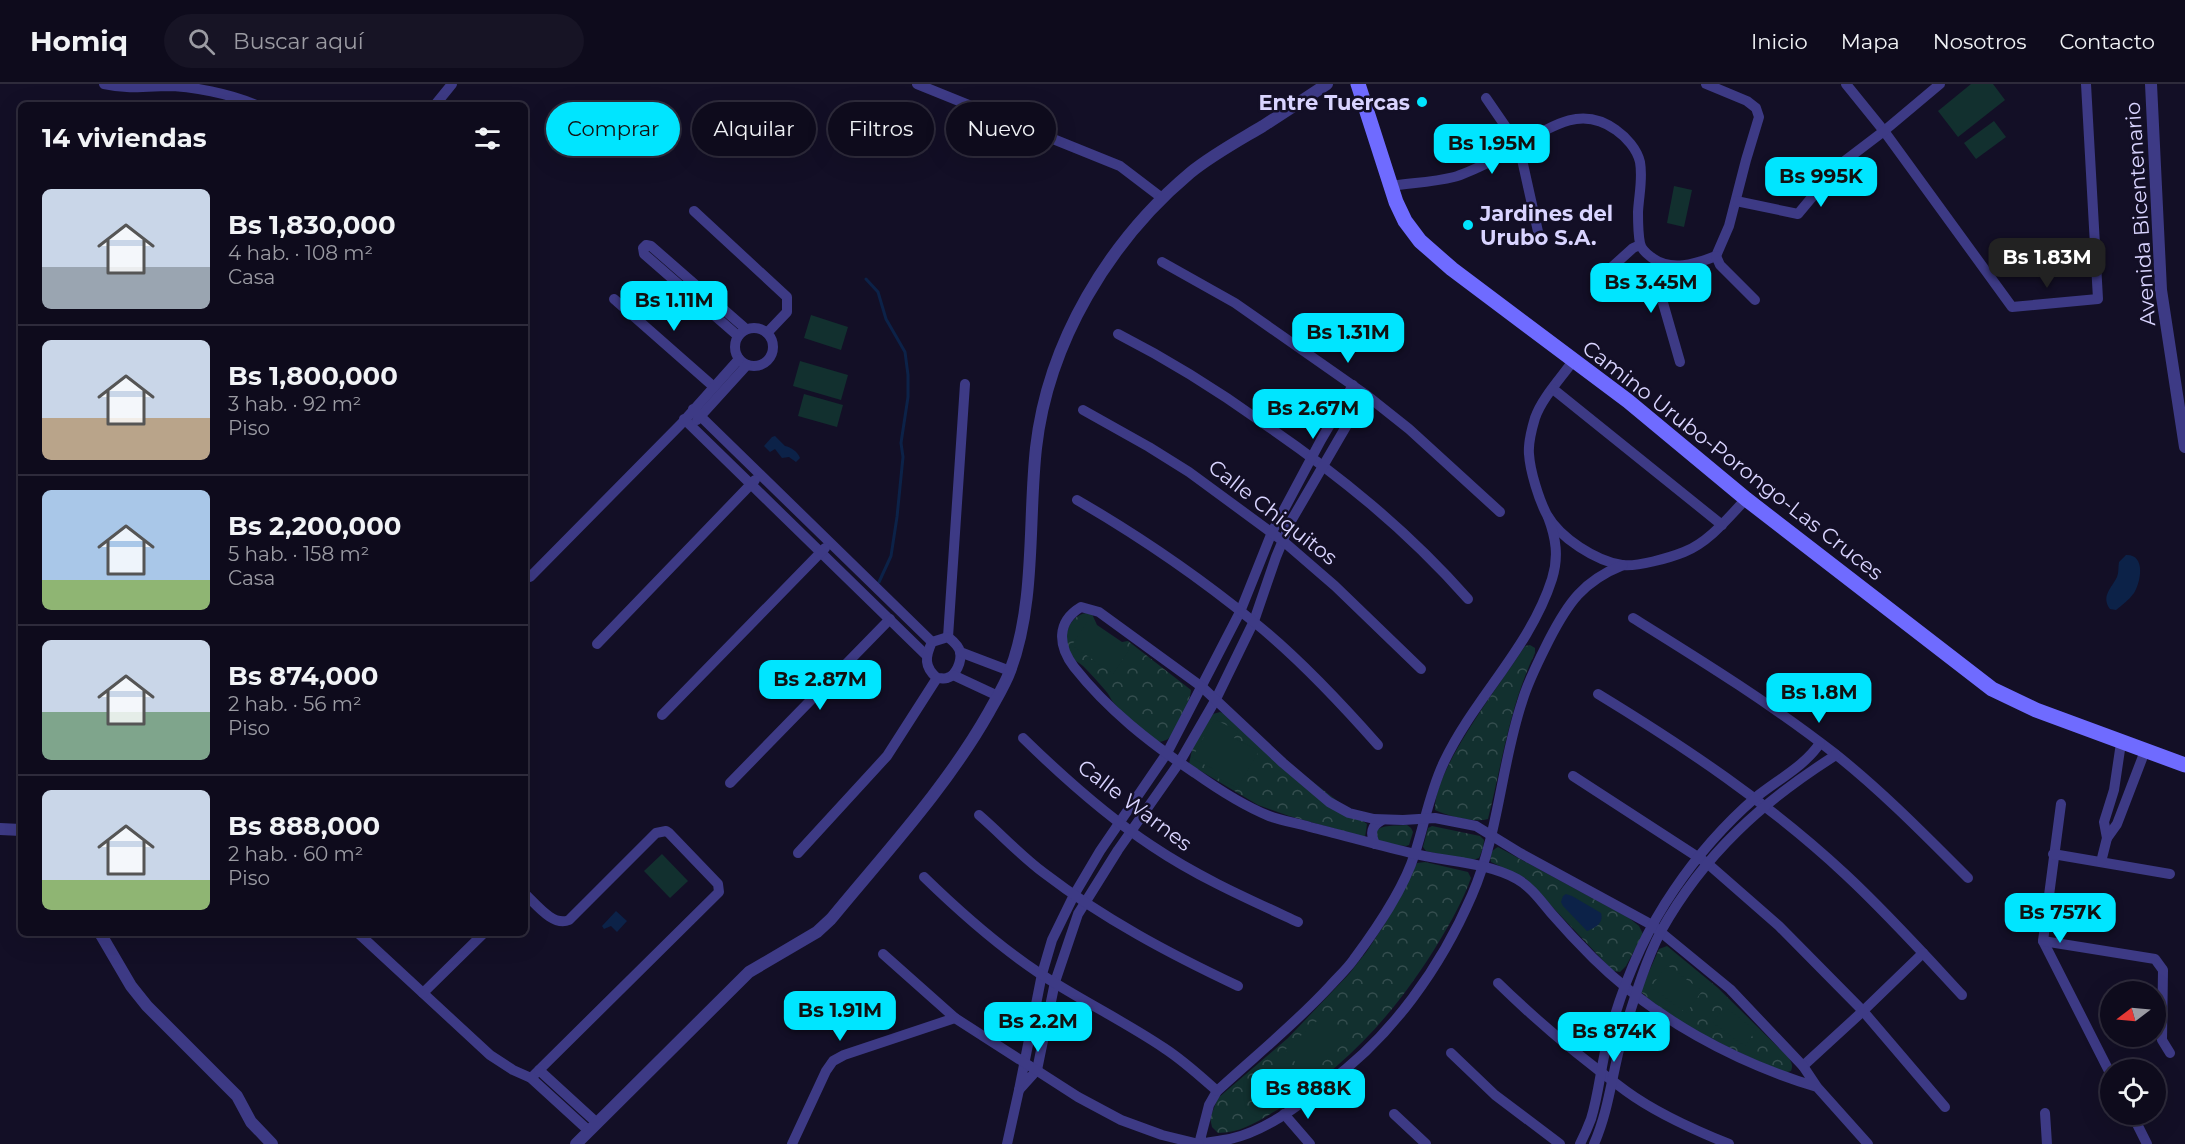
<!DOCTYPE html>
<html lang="es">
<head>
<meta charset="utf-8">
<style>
	:root { --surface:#0e0b1c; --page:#171425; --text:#f1f3f6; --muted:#9b9ba3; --line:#2e2b3b; --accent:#00e5ff }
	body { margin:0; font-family:Montserrat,sans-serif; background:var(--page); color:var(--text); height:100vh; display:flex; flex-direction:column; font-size:22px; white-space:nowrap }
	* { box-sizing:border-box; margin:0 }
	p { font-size:20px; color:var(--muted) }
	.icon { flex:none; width:33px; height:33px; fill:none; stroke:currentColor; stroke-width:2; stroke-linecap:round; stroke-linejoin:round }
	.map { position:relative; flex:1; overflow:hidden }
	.side { position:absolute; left:18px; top:18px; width:510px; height:834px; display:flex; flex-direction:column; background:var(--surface); border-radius:9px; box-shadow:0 6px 24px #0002,0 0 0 2px var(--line) }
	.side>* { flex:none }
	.guide { position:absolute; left:546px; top:18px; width:570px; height:54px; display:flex; gap:12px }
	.needle { width:39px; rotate:254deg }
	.controls { position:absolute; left:2100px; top:897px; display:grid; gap:12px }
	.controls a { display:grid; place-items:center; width:66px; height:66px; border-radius:50%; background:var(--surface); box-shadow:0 6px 24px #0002,0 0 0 2px var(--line); font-size:30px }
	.price { position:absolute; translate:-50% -51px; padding:0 14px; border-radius:12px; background:var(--accent); color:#111; font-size:20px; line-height:39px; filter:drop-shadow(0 2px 3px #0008) }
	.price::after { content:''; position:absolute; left:50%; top:36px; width:18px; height:14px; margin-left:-9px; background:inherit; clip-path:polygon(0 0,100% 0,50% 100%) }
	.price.current { background:#222; color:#fff }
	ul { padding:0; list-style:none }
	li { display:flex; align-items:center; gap:18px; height:150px; padding:0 24px }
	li+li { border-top:2px solid var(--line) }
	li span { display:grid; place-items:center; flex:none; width:168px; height:120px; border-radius:9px; color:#555 }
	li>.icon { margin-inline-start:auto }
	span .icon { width:72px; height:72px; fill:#fffc; stroke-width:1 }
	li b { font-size:26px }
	h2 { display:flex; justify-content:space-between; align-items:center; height:72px; padding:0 24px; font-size:26px }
	.chip { padding:0 21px; border-radius:27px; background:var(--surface); box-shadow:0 6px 24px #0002,0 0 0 2px var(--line); font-size:21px; line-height:54px }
	.chip.current { background:var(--accent); color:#111 }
	header { display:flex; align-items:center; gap:36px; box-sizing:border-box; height:84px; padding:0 30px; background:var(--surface); border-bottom:2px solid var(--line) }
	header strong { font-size:28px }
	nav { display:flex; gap:33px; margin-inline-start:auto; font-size:21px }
	.search { width:420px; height:54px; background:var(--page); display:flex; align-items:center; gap:15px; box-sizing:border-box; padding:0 21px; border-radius:33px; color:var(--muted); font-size:22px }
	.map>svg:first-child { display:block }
	.park { fill:url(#park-crowns) }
	.garden { fill:#12302f }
	.water { fill:#0c2248 }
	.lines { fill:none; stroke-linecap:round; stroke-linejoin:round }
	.stream { stroke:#0c2248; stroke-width:3 }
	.minor { stroke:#3d3a85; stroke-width:10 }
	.tertiary { stroke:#3d3a85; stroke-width:12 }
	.secondary { stroke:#6f6bff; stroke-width:15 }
	.poi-dot { fill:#00e5ff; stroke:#130f26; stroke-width:2 }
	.labels { text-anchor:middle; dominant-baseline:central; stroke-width:5; stroke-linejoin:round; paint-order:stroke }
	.poi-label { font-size:21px; font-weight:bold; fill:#d9d4ff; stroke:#130f26; text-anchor:end }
	.street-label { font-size:21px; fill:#d9d4ff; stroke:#130f26 }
</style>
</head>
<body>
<header>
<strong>Homiq</strong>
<div class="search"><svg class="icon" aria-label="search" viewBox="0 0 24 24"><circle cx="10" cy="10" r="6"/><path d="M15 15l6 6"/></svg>Buscar aquí</div>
<nav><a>Inicio</a><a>Mapa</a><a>Nosotros</a><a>Contacto</a></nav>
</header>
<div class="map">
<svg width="2185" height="1060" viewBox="0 0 2185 1060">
	<defs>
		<pattern id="park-crowns" width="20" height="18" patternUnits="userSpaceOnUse" patternTransform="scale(1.5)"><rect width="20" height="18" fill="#12302f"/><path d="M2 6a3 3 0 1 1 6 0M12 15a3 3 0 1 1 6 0" fill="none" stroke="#344d4e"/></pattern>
	</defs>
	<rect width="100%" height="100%" fill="#130f26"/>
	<g class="park">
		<path d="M1086,529L1092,530L1097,541L1122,558L1128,557L1191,606C1191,615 1176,649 1168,655C1164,657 1163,657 1159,658C1142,647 1126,633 1113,618C1110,614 1109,610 1105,606C1098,598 1091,590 1083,582C1080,579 1075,577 1072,574C1060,559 1067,532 1086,529Z"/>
		<path d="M1530,561L1535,564V569C1510,621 1502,679 1488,735C1475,739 1447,732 1435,726C1433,686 1502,598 1525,562Z"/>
		<polygon points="1220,628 1227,631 1367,740 1365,753 1289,732 1258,721 1189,680 1193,661 1213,630"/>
		<path d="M1407,741L1411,744L1413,748L1409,761L1406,762L1380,759L1374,748C1382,740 1396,742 1407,741Z"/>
		<polygon points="1432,742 1480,752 1484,756 1483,764 1479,774 1470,777 1426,767 1423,763 1428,744"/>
		<path d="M1498,763L1629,834L1639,842L1643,850L1626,882L1620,888L1613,887L1525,794L1491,778C1489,770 1491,767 1498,763Z"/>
		<path d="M1425,778L1468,788L1471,794C1463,816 1452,836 1440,856C1398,926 1347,983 1277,1026C1258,1037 1241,1049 1218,1049L1212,1043L1210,1034L1218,1014L1288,954L1349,890L1367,867L1386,838L1417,779Z"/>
		<path d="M1667,862L1718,904L1785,970C1790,975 1794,980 1791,987L1784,989C1735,966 1682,945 1641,908L1643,901L1659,865Z"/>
	</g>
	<g class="garden">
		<polygon points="1971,0 1993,0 2005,16 1958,53 1938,27"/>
		<polygon points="1994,37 2006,53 1976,75 1964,59"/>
		<polygon points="1674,102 1692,106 1684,143 1667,139"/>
		<polygon points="811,231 848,243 841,266 804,254"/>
		<polygon points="800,277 848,291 841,316 793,302"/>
		<polygon points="804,310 843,321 837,343 798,332"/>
		<polygon points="1087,538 1129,566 1113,590 1072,561"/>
		<polygon points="1214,635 1238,647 1234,654 1259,667 1237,704 1212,691 1215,686 1192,674"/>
		<polygon points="662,770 688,797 670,814 644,787"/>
		<polygon points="1667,881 1702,907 1686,929 1651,903"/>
		<polygon points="1724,923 1756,946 1745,962 1713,939"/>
		<polygon points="1326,929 1349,955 1307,992 1285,966"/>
	</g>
	<g class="water">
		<path d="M775,352L785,362C791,363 798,368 800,374L796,378L789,373L782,374L775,365L770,368L764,362L772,353Z"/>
		<path d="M2126,471C2146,470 2141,498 2134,509C2129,516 2122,521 2116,526L2110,525C2101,512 2111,505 2117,493C2119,488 2118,483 2119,478Z"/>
		<path d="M1566,810L1572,812L1601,829C1604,839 1595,844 1587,847L1563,822L1561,818L1563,812Z"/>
		<polygon points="616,827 627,837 617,848 611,842 604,845 602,842"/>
	</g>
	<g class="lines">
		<polyline class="stream" points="866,195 878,208 886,235 905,268 908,291 908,313 901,359 903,373 897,433 891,472 879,498"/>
		<g class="minor">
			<path d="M104,0C127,5 142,3 165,2C192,2 231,10 256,21"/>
			<polyline points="917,0 1120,82 1162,114"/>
			<polyline points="1846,0 1884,47 2012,223 2098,215 2086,0"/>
			<polyline points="1486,14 1519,62 1539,152"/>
			<polyline points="435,21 452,0"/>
			<path d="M1391,102C1411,99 1434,98 1454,93C1469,89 1506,70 1520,62C1550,43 1581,20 1616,46C1626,53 1637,65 1640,78C1643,95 1639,110 1638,128C1638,137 1638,150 1640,159C1641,165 1647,170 1651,173C1670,188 1696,180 1716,172L1729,142L1746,76L1759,33L1756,24L1747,17L1706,0"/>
			<polyline points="1736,117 1798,130 1838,82 1884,47 1940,0"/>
			<polyline points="694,127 787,213 787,228 767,249"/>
			<polyline points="1716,172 1720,181 1755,216"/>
			<polyline points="1162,178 1235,219 1365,310 1409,345 1500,428"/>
			<polyline points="1660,180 1657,198 1680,278"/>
			<polyline points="1602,192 1633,164 1640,161"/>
			<polyline points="614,215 714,303"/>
			<circle cx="754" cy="263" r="19"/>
			<path d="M1118,250C1169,276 1217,306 1263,339C1339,391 1406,445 1468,515"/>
			<polyline points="738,252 644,170 643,164 646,161 651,162 746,245"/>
			<path d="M1573,277C1561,294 1542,314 1535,334C1532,344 1528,359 1529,370C1530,387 1539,416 1547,431C1560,454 1596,477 1622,481C1637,483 1669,474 1684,468C1709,458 1728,434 1746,415"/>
			<polyline points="1353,301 1321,356 1272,448 1240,528 1167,669 1100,767 1074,811 1052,856 1042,890 1019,1006 1037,986 1055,898 1078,830 1118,766 1179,679 1216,615 1254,537 1276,473 1291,437 1365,310"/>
			<polyline points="1553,305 1722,441"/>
			<polyline points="693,325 932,558"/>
			<polyline points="1083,326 1149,363 1189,388 1283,457 1335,502 1421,585"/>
			<polyline points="684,335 926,571"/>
			<polyline points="697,336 747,281"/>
			<path d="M1077,416C1139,452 1199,493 1254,538C1299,574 1340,618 1378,661"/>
			<path d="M1548,433C1556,454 1559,473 1552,495C1530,564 1475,613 1444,678C1430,707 1425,738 1415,769C1404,805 1377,844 1354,875C1347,885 1338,893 1330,902C1295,940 1255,972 1217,1007L1209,1021L1199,1060C1209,1058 1220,1057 1230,1055C1266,1047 1299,1021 1328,999C1392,952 1441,883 1472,811C1499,749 1501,681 1522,618C1528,597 1539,576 1549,556C1568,519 1583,497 1623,481"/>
			<polyline points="530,493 681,340 739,275"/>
			<path d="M1633,534C1702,577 1770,619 1834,669C1882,707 1925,751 1968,794"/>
			<polyline points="948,553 965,300"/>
			<path d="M948,553C953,557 959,562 960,568C962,577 956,592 947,594C944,595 941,594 937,594C924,583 925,573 932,558Z"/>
			<polyline points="597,560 755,396"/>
			<polyline points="960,568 1010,587"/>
			<polyline points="953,591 998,612"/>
			<path d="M1598,610C1685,663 1770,720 1845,790C1886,828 1924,870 1962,911"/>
			<polyline points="662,631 825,464"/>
			<path d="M1023,654C1063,693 1105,731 1152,762C1198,793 1248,815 1298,838"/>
			<polyline points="1573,692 1707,779 1779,842 1863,927 1945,1023"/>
			<polyline points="730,699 890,535"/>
			<polyline points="2061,720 2043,857 2110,989"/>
			<path d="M979,731C1001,750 1021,772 1044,789C1104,835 1170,870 1238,902"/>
			<polyline points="2107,754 2117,740 2145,667"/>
			<path d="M1375,760C1370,749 1371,742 1382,736"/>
			<polyline points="798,769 887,672 937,594"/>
			<polyline points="2053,770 2170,790"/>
			<polyline points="2101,778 2107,754 2104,738 2114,706 2121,659"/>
			<path d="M924,793C960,828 997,861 1039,889C1080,916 1124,937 1164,964C1184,977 1200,992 1217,1007"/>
			<path d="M525,810C536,820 553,843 569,836L656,749L666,747L669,749L718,800L719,808L531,994"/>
			<polyline points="358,849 490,971 513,986 531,994 589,1047"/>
			<polyline points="2043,857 2155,875 2163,886 2162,956 2170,969"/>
			<polyline points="883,870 955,934 1078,1013 1121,1036 1162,1051 1199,1060"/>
			<path d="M1498,899C1538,938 1581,974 1626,1007C1656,1029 1694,1046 1729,1060"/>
			<polyline points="423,909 484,849"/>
			<polyline points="1451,969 1495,1011 1560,1060"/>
			<polyline points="1803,982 1863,927 1923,869"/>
			<polyline points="539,986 597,1039"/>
			<path d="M1817,1003C1734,978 1655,935 1593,874C1578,859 1564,844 1551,829C1541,817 1530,802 1517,795C1484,777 1443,778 1407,768C1374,760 1342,751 1310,743C1297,739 1282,737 1269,732C1242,721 1219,706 1195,689C1150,659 1108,626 1074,583C1058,562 1056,538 1081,523L1099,528L1202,603L1283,679L1329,718L1349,729L1374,735L1403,736L1435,734L1476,742L1520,769L1652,841L1730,905L1803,982L1817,1003L1868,1060"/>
			<polyline points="2045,1029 2047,1060"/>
			<polyline points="1284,1030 1310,1060"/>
			<polyline points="1394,1030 1426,1060"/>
			<polyline points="2132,1030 2147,1060"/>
			<polyline points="792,1060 826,987 833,977 844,971 955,934"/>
			<polyline points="1007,1060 1019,1006"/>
			<path d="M1580,1060C1584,1052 1588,1043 1591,1035C1599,1009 1601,981 1608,955C1622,903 1643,851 1674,806C1697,772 1724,741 1755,714C1777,696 1805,682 1820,659"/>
			<path d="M1594,1060C1609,1026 1612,990 1622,954C1633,919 1644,880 1661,847C1704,770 1763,717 1836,671"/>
		</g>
		<g class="tertiary">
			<polyline points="2151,0 2161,206 2185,363"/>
			<polyline points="0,745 21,746"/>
			<polyline points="100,849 131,902 147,922 237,1012 251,1038 272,1060"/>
			<path d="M576,1060L749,888L817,848L831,835C886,768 946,704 989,628C996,615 1005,601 1010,587C1036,519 1028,436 1036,364C1048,258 1109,157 1190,89C1212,71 1238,57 1263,42C1285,28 1306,14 1327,0"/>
		</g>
		<polyline class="secondary" points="1358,0 1396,118 1405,137 1420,157 1452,185 1628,317 1746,415 1992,605 2036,626 2185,681"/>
	</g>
	<g class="poi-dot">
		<circle cx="1422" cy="18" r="6"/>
		<circle cx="1468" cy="141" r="6"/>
	</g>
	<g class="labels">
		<g class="poi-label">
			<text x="1410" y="18">Entre Tuercas</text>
			<text x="1480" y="129" text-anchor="start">Jardines del<tspan x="1480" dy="24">Urubo S.A.</tspan></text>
		</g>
		<g class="street-label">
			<text transform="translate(2140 130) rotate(-94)">Avenida Bicentenario</text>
			<text transform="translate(1733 376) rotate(38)">Camino Urubo-Porongo-Las Cruces</text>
			<text transform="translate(1273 428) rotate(38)">Calle Chiquitos</text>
			<text transform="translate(1135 721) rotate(37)">Calle Warnes</text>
		</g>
	</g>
</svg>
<div class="controls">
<a><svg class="needle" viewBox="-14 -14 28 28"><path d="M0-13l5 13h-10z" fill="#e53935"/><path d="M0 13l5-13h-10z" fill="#9b9ba3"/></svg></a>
<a><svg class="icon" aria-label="locate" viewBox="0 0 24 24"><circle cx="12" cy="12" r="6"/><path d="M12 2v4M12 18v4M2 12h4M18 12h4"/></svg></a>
</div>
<b class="price" style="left:1492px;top:91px">Bs 1.95M</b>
<b class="price" style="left:1821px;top:124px">Bs 995K</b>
<b class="price current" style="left:2047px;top:205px">Bs 1.83M</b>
<b class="price" style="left:1651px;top:230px">Bs 3.45M</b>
<b class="price" style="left:674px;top:248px">Bs 1.11M</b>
<b class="price" style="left:1348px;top:280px">Bs 1.31M</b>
<b class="price" style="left:1313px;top:356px">Bs 2.67M</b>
<b class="price" style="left:820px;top:627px">Bs 2.87M</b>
<b class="price" style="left:1819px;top:640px">Bs 1.8M</b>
<b class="price" style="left:2060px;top:860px">Bs 757K</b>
<b class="price" style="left:840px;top:958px">Bs 1.91M</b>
<b class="price" style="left:1038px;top:969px">Bs 2.2M</b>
<b class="price" style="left:1614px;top:979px">Bs 874K</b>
<b class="price" style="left:1308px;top:1036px">Bs 888K</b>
<div class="guide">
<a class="chip current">Comprar</a>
<a class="chip">Alquilar</a>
<a class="chip">Filtros</a>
<a class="chip">Nuevo</a>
</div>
<section class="side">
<h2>14 viviendas<svg class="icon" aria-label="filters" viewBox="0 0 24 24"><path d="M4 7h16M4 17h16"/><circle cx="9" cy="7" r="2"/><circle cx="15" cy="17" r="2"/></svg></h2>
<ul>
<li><span style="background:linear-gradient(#c9d6e8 65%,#9aa5b1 0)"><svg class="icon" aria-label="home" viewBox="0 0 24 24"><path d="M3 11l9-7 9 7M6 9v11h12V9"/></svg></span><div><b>Bs 1,830,000</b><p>4 hab. · 108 m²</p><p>Casa</p></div></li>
<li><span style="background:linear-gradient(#c9d6e8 65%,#b9a48a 0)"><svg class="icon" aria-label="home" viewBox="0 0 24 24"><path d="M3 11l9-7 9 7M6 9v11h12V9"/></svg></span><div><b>Bs 1,800,000</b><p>3 hab. · 92 m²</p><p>Piso</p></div></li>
<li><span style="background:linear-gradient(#a9c7e8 75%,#8fb573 0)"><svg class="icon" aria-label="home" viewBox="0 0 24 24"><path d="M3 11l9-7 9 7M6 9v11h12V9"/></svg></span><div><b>Bs 2,200,000</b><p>5 hab. · 158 m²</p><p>Casa</p></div></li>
<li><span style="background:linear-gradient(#c9d6e8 60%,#7fa58c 0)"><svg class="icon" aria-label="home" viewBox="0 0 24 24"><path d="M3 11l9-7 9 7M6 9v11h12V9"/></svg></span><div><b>Bs 874,000</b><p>2 hab. · 56 m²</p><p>Piso</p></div></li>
<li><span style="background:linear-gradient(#c9d6e8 75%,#8fb573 0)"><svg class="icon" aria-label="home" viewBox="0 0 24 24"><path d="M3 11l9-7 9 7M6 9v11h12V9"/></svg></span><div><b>Bs 888,000</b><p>2 hab. · 60 m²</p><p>Piso</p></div></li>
</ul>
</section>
</div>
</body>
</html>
